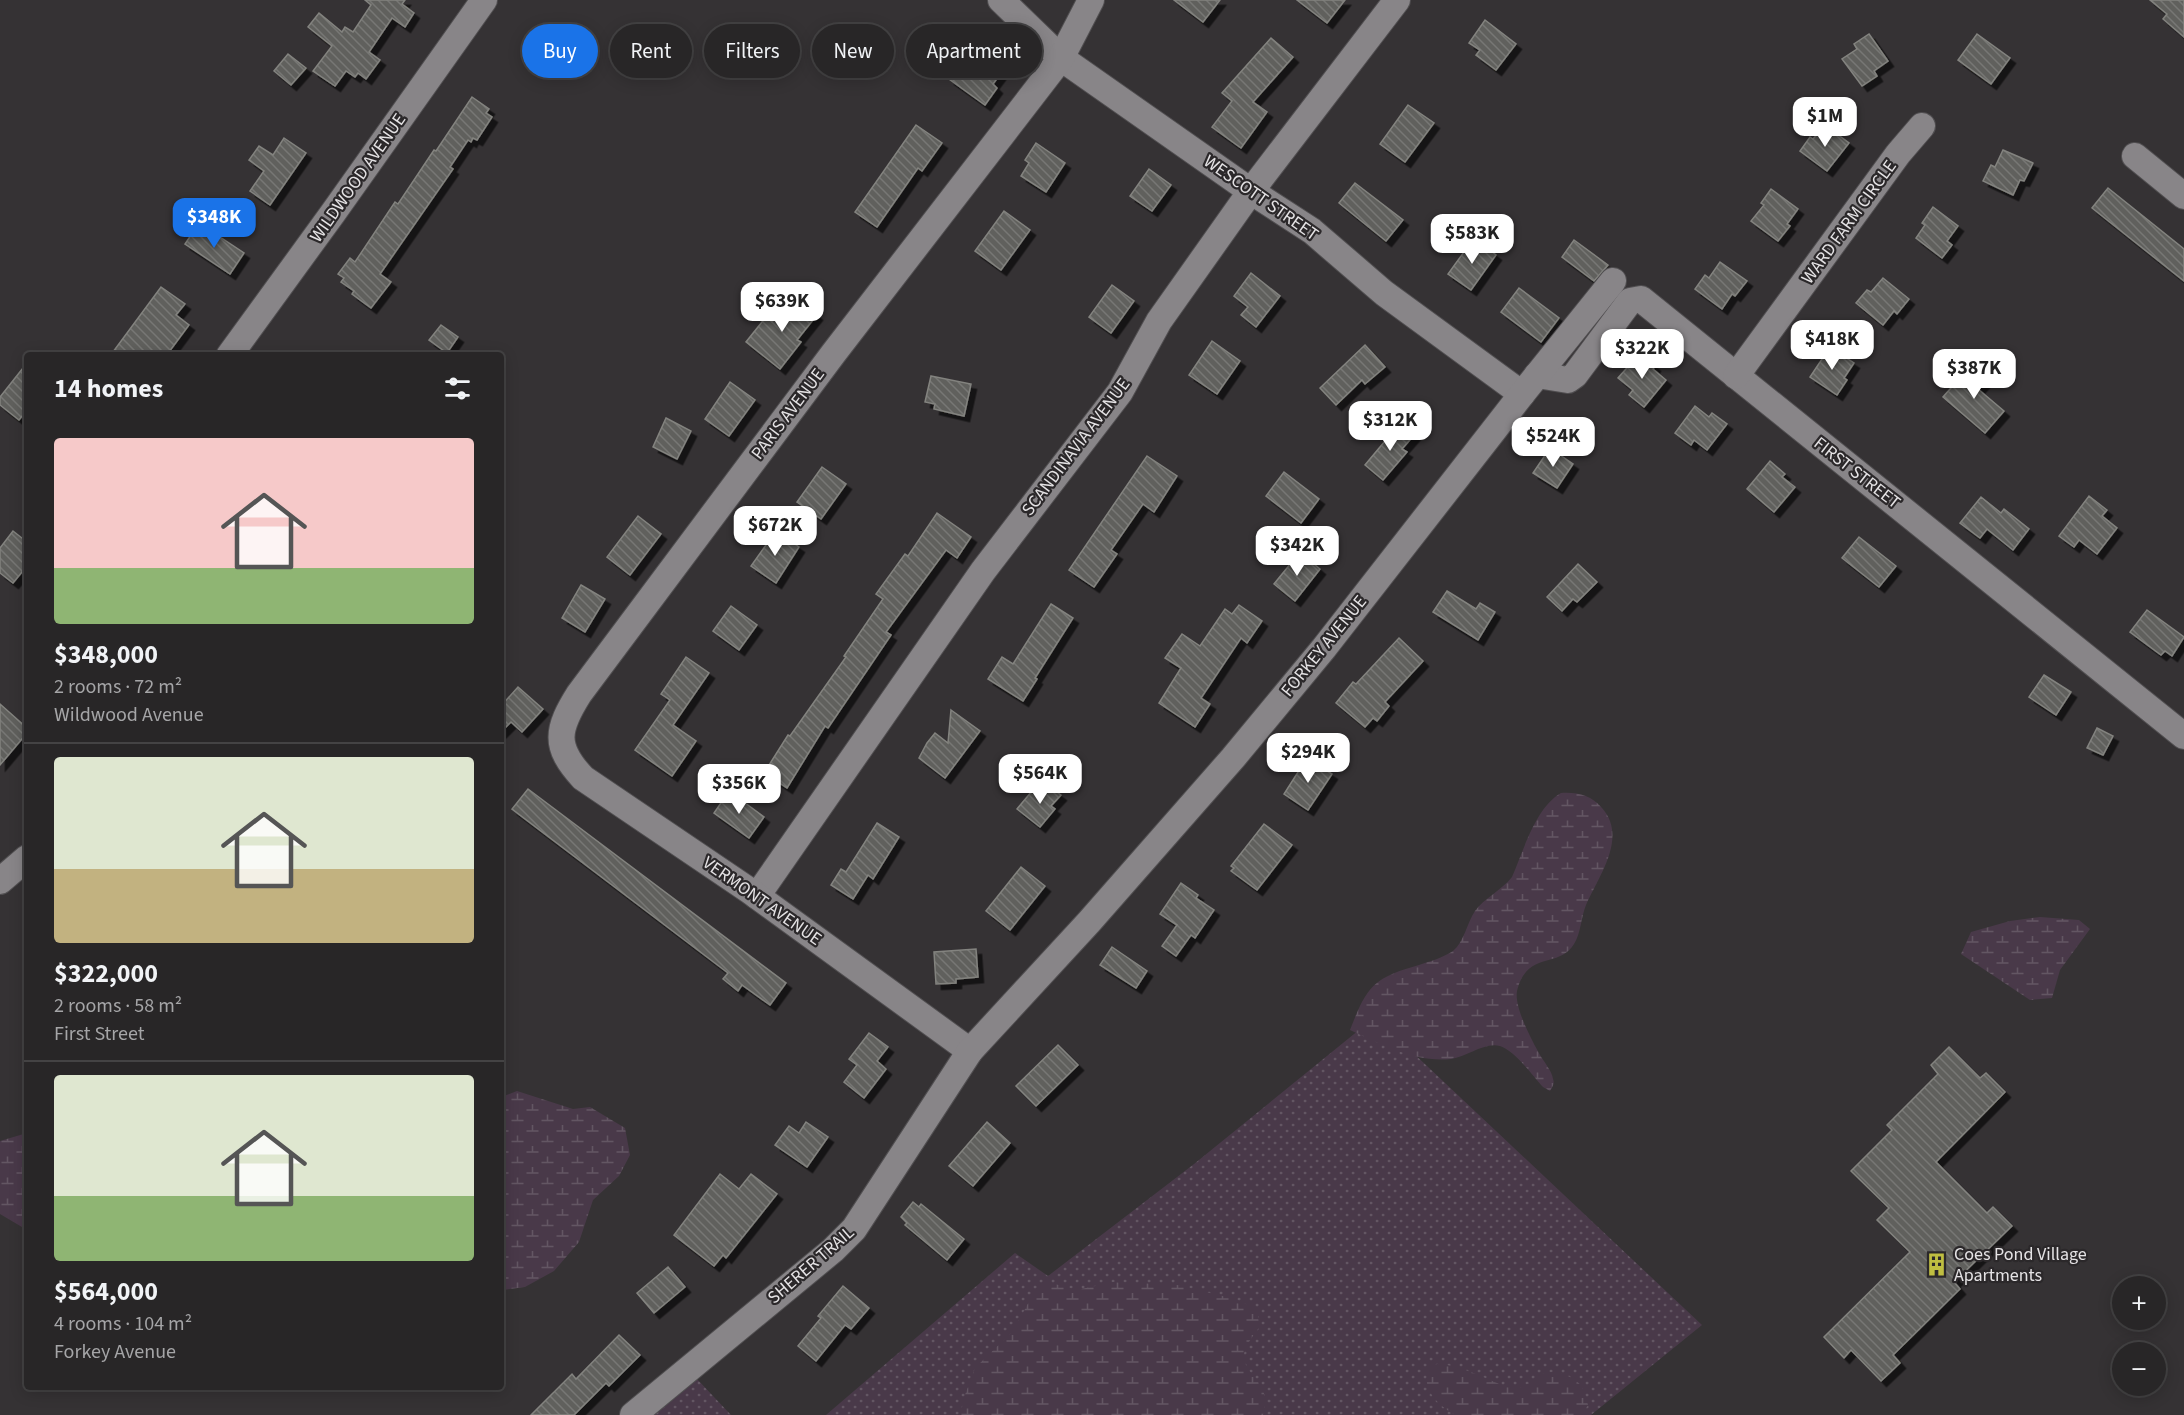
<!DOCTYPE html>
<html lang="en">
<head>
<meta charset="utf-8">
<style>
	:root { --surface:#282627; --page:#302e2f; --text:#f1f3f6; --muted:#a5a5a7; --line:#444344; --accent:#1a73e8 }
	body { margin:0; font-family:"Source Sans 3",sans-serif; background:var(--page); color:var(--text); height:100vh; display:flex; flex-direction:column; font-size:22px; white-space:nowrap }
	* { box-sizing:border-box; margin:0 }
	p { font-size:20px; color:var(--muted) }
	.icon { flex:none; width:33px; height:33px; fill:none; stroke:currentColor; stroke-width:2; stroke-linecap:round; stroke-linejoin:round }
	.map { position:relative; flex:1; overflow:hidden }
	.sheet { position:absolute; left:24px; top:352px; width:480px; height:1038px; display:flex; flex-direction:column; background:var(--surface); border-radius:6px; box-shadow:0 3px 15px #0003,0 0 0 2px var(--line) }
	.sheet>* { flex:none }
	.banner { position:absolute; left:522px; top:24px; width:570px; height:54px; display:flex; gap:12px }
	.fabs { position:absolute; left:2112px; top:1276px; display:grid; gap:12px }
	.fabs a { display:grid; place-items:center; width:54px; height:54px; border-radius:50%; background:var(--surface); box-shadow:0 3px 15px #0003,0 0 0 2px var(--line); font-size:30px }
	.price { position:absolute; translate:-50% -51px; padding:0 14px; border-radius:12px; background:#fff; color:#222; font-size:20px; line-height:39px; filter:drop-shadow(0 2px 3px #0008) }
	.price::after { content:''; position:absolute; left:50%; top:36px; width:18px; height:14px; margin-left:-9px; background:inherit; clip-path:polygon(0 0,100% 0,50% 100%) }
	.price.active { background:var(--accent); color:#fff }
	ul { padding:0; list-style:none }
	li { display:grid; align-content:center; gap:12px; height:318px; padding:0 30px }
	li+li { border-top:2px solid var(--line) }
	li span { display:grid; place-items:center; height:186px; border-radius:6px; color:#555 }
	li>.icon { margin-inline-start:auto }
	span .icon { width:108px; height:108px; fill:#fffc; stroke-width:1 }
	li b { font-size:26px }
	h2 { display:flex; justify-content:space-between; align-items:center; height:72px; padding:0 30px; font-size:26px }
	.chip { padding:0 21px; border-radius:27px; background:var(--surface); box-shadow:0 3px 15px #0003,0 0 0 2px var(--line); font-size:21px; line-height:54px }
	.chip.active { background:var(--accent); color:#fff }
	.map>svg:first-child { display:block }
	.green { fill:url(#green-dots) }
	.wetland { fill:url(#wetland-marsh) }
	.building { fill:url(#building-back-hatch); stroke:#83837f; stroke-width:1.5; filter:url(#shadow) }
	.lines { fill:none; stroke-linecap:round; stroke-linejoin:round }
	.street-casing { stroke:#504e50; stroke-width:28 }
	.street { stroke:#888588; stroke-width:26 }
	.labels { text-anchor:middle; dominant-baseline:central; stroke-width:4.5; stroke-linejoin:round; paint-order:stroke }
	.street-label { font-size:18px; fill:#e5e3e5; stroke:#2b282a }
	.poi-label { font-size:18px; fill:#e5e3e5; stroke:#2b282a; text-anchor:start }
</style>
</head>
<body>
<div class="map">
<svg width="2184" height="1415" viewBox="0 0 2184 1415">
	<defs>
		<pattern id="green-dots" width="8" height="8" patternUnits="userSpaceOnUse" patternTransform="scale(1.5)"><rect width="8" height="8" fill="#493949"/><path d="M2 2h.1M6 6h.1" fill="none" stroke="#635663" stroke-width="1.8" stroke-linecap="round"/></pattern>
		<pattern id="wetland-marsh" width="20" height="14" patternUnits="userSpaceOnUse" patternTransform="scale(1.5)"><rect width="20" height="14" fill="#493949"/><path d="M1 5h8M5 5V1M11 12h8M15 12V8" fill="none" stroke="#635663"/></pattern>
		<pattern id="building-back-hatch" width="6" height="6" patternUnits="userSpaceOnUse" patternTransform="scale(1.5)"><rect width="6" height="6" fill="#60605d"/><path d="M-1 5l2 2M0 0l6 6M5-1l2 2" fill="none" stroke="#777774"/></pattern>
		<filter id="shadow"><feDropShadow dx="5.5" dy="5.5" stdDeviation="0" flood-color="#0009"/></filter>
	</defs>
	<rect width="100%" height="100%" fill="#353234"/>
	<g class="green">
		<polygon points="1375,1017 1702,1325 1591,1415 826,1415 1015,1253 1048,1276 1194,1164"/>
		<polygon points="697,1379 731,1415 654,1415"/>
	</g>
	<g class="wetland">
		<path d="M1561,793C1577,792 1591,795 1602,808C1628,837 1599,876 1586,905C1581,917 1581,933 1574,944C1559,969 1527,950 1517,991C1514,1007 1532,1041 1540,1055C1544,1062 1552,1071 1553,1079C1555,1084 1552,1087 1550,1091L1543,1087C1533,1076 1514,1050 1500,1046C1484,1042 1467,1057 1451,1059C1416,1063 1381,1044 1350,1030C1367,986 1373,978 1419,965C1431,961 1442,958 1453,951C1464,942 1467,923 1475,911C1483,899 1502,890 1512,877C1524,850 1535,808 1561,793Z"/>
		<polygon points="2040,917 2079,920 2090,929 2060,970 2052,998 2030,1000 1961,954 1971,932 2010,921"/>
		<polygon points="517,1091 573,1109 590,1107 625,1128 630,1155 619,1176 593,1200 579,1242 554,1271 525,1287 503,1290 501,1097"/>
		<polygon points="27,1133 27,1230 0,1214 0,1141"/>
		<path d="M1113,1282L1177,1285L1235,1299L1251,1306L1257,1311L1260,1326C1255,1334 1244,1346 1244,1355C1244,1378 1273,1380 1263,1415H960L965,1395L975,1368L1013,1331L1031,1298L1041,1287L1051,1283L1077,1290Z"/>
		<path d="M1437,1364C1465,1365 1486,1381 1512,1388C1524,1391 1534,1376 1545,1373C1557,1370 1576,1377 1582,1387C1585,1392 1586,1399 1588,1405L1582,1415H1455C1438,1405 1420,1389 1429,1367Z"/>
	</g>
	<g class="building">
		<polygon points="365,0 405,0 402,4 414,13 405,27 392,18 369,52 380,60 366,79 358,73 355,77 346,71 335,86 313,71 332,46 308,27 319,13 342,32 345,27 353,32 371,5"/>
		<polygon points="1174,0 1220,0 1203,22"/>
		<polygon points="1297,0 1345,0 1327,23"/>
		<polygon points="2150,0 2184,0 2184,37 2163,19 2167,14"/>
		<polygon points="1485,20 1516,44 1496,70 1476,55 1480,50 1469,43"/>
		<polygon points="1869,34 1888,61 1874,71 1877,76 1862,86 1842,59 1857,49 1854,44"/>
		<polygon points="1977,34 2010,58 1991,84 1958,60"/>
		<polygon points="1271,38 1293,57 1253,102 1267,112 1241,148 1212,127 1232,101 1222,93"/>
		<polygon points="973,45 1005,68 993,84 997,88 985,105 949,79"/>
		<polygon points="288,54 306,68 291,85 274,71"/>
		<polygon points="472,97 489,109 486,113 492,117 477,140 473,138 471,142 468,140 450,167 453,169 380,274 391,282 371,308 352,294 354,291 341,282 344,278 338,274 350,258 355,262 395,202 398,204 434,150 436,151"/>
		<polygon points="1408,105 1434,123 1405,162 1380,144"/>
		<polygon points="916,125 942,143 922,171 918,168 877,227 855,212"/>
		<polygon points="1825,125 1849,143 1827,171 1800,151 1810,137 1813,139"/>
		<polygon points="284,138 306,153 270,205 250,191 264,171 249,160 259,146 273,155"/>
		<polygon points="1036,143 1065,163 1046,192 1021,176 1029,163 1025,160"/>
		<polygon points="2003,150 2033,163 2024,181 2020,180 2013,195 1983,181 1991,165 1995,167"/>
		<polygon points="1149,169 1171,185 1152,211 1130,196"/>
		<polygon points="1355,183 1403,220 1386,241 1339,203"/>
		<polygon points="2108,188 2184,249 2184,281 2092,208"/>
		<polygon points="1771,189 1798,209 1787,224 1790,226 1778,241 1751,221 1764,205 1761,203"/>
		<polygon points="1933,207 1958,226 1947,241 1952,245 1942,258 1916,238 1925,225 1922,223"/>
		<polygon points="1004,211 1030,230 1001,270 975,251"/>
		<polygon points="199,223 244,253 230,274 185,244"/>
		<polygon points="1574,240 1608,265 1594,281 1562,257"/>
		<polygon points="1481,243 1496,255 1471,290 1448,274 1469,245 1476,250"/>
		<polygon points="1720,262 1747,281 1735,296 1732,294 1722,309 1695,289 1705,275 1709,278"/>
		<polygon points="1251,273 1280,296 1256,327 1241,315 1248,307 1234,296"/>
		<polygon points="1883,278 1909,299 1897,314 1894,311 1883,325 1856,303 1867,290 1871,292"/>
		<polygon points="1112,285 1134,301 1111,333 1089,317"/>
		<polygon points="161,287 185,304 176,315 189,325 166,356 110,356"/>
		<polygon points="1519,288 1559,318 1541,342 1501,312"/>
		<polygon points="792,296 817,315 797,340 801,342 780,369 746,342 766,317 772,322"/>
		<polygon points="441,325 458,337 447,353 429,340"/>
		<polygon points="1212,341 1240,361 1217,394 1189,375"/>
		<polygon points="1365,345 1385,367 1365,384 1362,380 1336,405 1320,388"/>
		<polygon points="1830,347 1854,363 1844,378 1847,380 1837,395 1810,377"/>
		<polygon points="1640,353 1655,366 1653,369 1666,380 1644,407 1629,395 1633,390 1618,378"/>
		<polygon points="27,363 27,410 19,420 0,405 0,397"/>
		<polygon points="1972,364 1988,378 1978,389 2004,411 1985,433 1943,397"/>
		<polygon points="931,376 971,384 964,416 934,409 935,404 925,402"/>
		<polygon points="730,382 755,400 729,436 705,419"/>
		<polygon points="1695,406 1709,417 1712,413 1727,424 1707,450 1694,440 1691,445 1675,433"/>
		<polygon points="666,418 691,431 677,459 653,447"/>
		<polygon points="1400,423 1415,434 1402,449 1407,452 1383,480 1365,465"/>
		<polygon points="1550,448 1573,464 1557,488 1533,473"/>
		<polygon points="1147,456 1177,476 1154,512 1143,504 1111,550 1117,554 1094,587 1069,570"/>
		<polygon points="1770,461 1785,474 1782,477 1795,487 1774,512 1747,489"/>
		<polygon points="822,467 846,484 821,519 797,502"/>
		<polygon points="1284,472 1319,499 1301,523 1266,496"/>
		<polygon points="2089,496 2107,510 2102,516 2117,528 2097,554 2079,540 2074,547 2059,536"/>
		<polygon points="1981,497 2001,513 2004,509 2029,529 2013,550 1987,529 1980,538 1960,523"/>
		<polygon points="937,513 971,537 957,558 946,550 886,632 891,635 828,728 825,726 787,788 764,773 788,735 790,736 846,657 844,656 883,599 876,594 905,554 908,556"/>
		<polygon points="638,516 661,534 630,575 607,557"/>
		<polygon points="13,531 27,542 27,566 13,583 0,573 0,548"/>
		<polygon points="776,531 799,547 776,583 751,566"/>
		<polygon points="1859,537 1896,566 1879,587 1842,558"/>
		<polygon points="1300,552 1320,569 1295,601 1274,584"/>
		<polygon points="1578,564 1597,582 1577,602 1573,599 1562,611 1547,597"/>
		<polygon points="581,585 605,599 585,632 562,618"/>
		<polygon points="1447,591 1476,609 1480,603 1495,612 1478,640 1433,612"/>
		<polygon points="1051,604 1073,618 1035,678 1037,679 1023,701 988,679 1002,657 1013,664"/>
		<polygon points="1239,605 1262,621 1247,643 1241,638 1201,698 1210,704 1195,727 1159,703 1181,668 1165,658 1182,634 1200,646 1225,609 1232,614"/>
		<polygon points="731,606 757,625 739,650 713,631"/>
		<polygon points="2147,610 2184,637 2172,656 2165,651 2161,655 2130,632"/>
		<polygon points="1399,638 1423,661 1385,702 1389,706 1377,721 1373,718 1365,727 1336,703 1353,682 1356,684"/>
		<polygon points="686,657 709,673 673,725 696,741 672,776 635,750 670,700 661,694"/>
		<polygon points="2044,675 2071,692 2056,715 2029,697"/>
		<polygon points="518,687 543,709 522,732 511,722 501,732 501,706"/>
		<polygon points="0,704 27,728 27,733 0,765"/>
		<polygon points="951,710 980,731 945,778 919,758 927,743 935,733 948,743"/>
		<polygon points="2097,728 2113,736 2103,755 2087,748"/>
		<polygon points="1307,758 1332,774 1308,810 1284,794"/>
		<polygon points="1045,783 1061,795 1051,806 1055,809 1040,827 1017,809 1032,791 1036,794"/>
		<polygon points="528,789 786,983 770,1005 742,985 738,991 723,979 728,973 512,809"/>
		<polygon points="729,791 764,817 749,838 714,813"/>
		<polygon points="877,823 899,837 873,879 868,875 853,899 831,885 841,869 846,872"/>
		<polygon points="1264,824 1292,845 1257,890 1231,871 1234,868 1231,866"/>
		<polygon points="1021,867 1045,886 1010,930 986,911"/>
		<polygon points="1181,883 1198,895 1196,898 1214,910 1195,938 1191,935 1176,956 1162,946 1177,925 1160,914"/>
		<polygon points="1112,947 1147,971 1136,988 1100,965"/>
		<polygon points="976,949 978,977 956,979 956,983 936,984 934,952"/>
		<polygon points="869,1033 888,1047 877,1061 886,1069 864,1098 844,1082 857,1065 849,1059"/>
		<polygon points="1058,1045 1078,1065 1036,1106 1016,1086"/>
		<polygon points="1949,1047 1980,1078 1986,1073 2005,1092 1936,1162 1987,1213 1993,1207 2012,1226 1954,1282 1960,1289 1893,1355 1900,1363 1881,1381 1851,1350 1844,1358 1824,1337 1910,1252 1877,1220 1889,1208 1851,1171 1892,1130 1887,1125 1938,1074 1931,1065"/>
		<polygon points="806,1122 828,1137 807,1167 775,1145 789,1126 799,1133"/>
		<polygon points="987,1122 1010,1143 973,1186 949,1166"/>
		<polygon points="720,1174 739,1189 751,1174 777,1194 726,1258 723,1255 714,1266 674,1235"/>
		<polygon points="913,1202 919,1207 921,1204 964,1239 947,1260 905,1225 907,1223 901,1217"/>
		<polygon points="668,1267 685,1287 654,1313 637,1293"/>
		<polygon points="843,1286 869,1308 851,1329 845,1325 816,1361 798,1346 821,1318 818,1316"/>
		<polygon points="619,1335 640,1355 609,1386 606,1383 574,1415 531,1415 572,1374 576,1379"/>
	</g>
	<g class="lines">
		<defs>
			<g id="street">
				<polyline points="1001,0 1061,58 1252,192 1312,231 1384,293 1522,394"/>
				<polyline points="2135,156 2184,196"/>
				<polyline points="229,356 333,213 484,0"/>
				<polyline points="1537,375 1568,380 1575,375 1630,301 1641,299 2184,736"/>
				<polyline points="1736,376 1898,154 1922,126"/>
				<polyline points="0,881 27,858"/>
				<polyline points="757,896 983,571 1120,392 1159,321 1251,191 1397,0"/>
				<path d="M970,1051L750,891L583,778C553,746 557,729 579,694L833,354L1061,58L1091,0"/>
				<polyline points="633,1415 833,1250 854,1229 970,1051 1089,922 1233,758 1324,648 1522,394 1613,281"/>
			</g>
		</defs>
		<use href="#street" class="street-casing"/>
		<use href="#street" class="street"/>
	</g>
	<defs>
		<symbol id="building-bare" viewBox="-9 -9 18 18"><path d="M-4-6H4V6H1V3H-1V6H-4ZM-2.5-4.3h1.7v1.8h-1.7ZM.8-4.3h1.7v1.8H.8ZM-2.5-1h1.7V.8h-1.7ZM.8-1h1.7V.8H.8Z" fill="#bfbe41" stroke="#2b282a" stroke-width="2.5" paint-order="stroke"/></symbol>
	</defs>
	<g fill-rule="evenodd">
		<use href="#building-bare" x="1920" y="1248" width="33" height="33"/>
	</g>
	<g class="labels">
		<g class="street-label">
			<text transform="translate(358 178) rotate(-55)">WILDWOOD AVENUE</text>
			<text transform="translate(1261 198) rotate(35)">WESCOTT STREET</text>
			<text transform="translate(1849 222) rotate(-54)">WARD FARM CIRCLE</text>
			<text transform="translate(788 414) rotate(-53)">PARIS AVENUE</text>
			<text transform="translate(1076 447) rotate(-53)">SCANDINAVIA AVENUE</text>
			<text transform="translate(1857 473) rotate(38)">FIRST STREET</text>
			<text transform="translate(1324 646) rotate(-51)">FORKEY AVENUE</text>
			<text transform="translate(762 901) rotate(35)">VERMONT AVENUE</text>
			<text transform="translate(811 1265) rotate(-41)">SHERER TRAIL</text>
		</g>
		<g class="poi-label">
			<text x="1954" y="1254">Coes Pond Village<tspan x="1954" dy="21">Apartments</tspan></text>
		</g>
	</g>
</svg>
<div class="fabs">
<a>+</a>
<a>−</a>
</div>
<b class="price" style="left:1825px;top:148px">$1M</b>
<b class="price active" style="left:214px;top:249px">$348K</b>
<b class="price" style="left:1472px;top:265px">$583K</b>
<b class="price" style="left:782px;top:333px">$639K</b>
<b class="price" style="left:1832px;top:371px">$418K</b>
<b class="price" style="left:1642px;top:380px">$322K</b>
<b class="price" style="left:1974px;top:400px">$387K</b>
<b class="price" style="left:1390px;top:452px">$312K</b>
<b class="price" style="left:1553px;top:468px">$524K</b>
<b class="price" style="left:775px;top:557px">$672K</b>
<b class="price" style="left:1297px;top:577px">$342K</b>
<b class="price" style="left:1308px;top:784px">$294K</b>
<b class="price" style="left:1040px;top:805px">$564K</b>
<b class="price" style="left:739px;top:815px">$356K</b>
<div class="banner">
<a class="chip active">Buy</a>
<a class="chip">Rent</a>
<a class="chip">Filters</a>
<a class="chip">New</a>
<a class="chip">Apartment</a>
</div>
<section class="sheet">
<h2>14 homes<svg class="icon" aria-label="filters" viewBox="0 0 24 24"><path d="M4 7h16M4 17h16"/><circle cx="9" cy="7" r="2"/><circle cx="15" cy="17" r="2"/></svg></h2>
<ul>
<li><span style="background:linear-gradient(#f6c9c9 70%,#8fb573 0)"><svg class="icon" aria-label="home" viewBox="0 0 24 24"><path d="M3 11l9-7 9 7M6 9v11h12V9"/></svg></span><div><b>$348,000</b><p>2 rooms · 72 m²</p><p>Wildwood Avenue</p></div></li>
<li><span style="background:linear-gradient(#dfe7d0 60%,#c2b280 0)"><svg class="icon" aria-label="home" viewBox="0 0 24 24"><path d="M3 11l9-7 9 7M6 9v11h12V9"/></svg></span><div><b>$322,000</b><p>2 rooms · 58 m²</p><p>First Street</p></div></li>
<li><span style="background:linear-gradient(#dfe7d0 65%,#8fb573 0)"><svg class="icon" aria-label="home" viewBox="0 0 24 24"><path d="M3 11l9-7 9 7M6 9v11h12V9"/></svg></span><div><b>$564,000</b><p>4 rooms · 104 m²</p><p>Forkey Avenue</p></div></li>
</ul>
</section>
</div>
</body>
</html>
